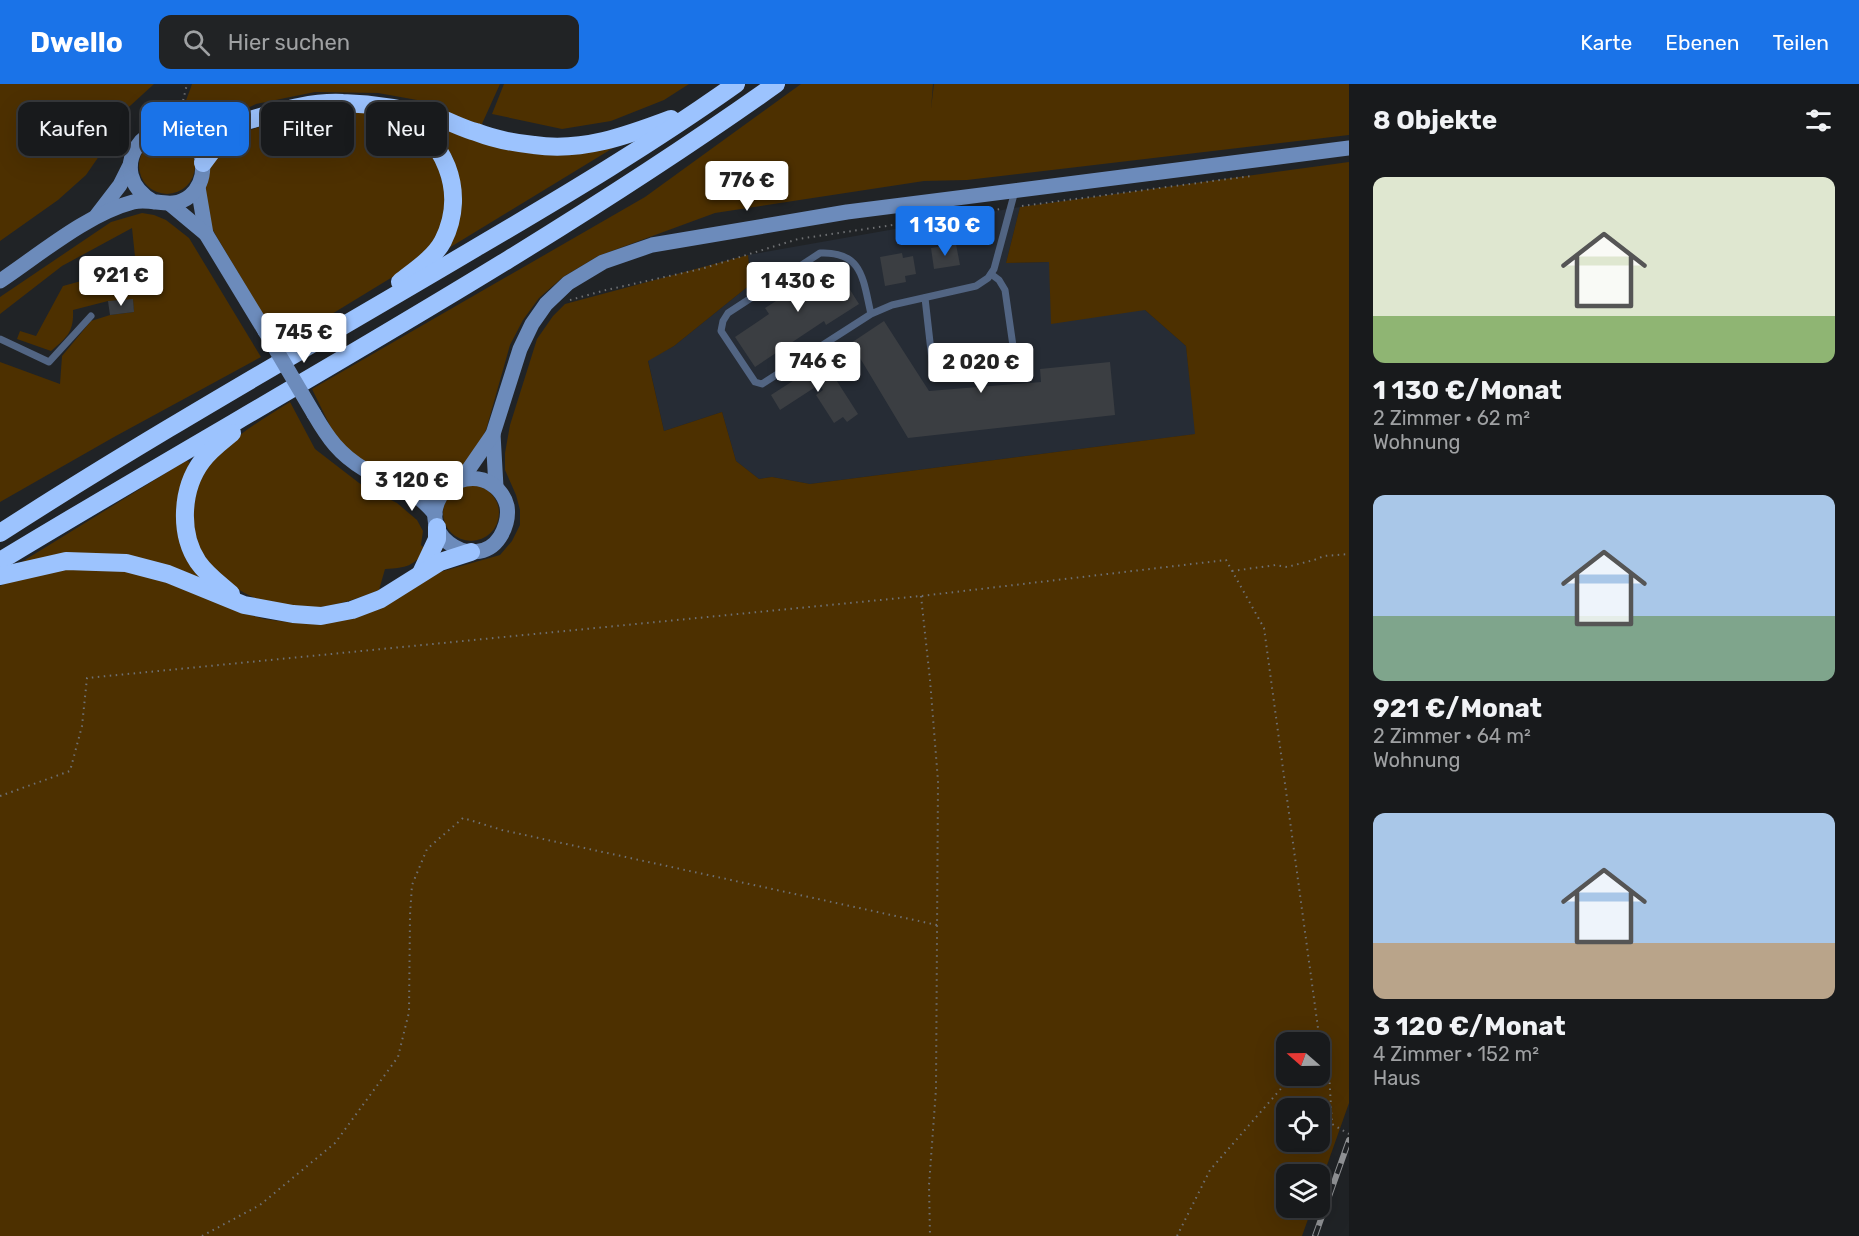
<!DOCTYPE html>
<html lang="de">
<head>
<meta charset="utf-8">
<style>
	:root { --surface:#181a1c; --page:#212325; --text:#f1f3f6; --muted:#9fa1a3; --line:#36383b; --accent:#1a73e8 }
	body { margin:0; font-family:Rubik,sans-serif; background:var(--page); color:var(--text); height:100vh; display:flex; flex-direction:column; font-size:22px; white-space:nowrap }
	* { box-sizing:border-box; margin:0 }
	p { font-size:20px; color:var(--muted) }
	.icon { flex:none; width:33px; height:33px; fill:none; stroke:currentColor; stroke-width:2; stroke-linecap:round; stroke-linejoin:round }
	.map { position:relative; flex:1; overflow:hidden }
	.panel { display:flex; flex-direction:column; background:var(--surface); width:510px }
	.panel>* { flex:none }
	.hud { position:absolute; left:18px; top:18px; width:570px; height:54px; display:flex; gap:12px }
	.needle { width:39px; rotate:290deg }
	.fabs { position:absolute; left:1276px; top:948px; display:grid; gap:12px }
	.fabs a { display:grid; place-items:center; width:54px; height:54px; border-radius:12px; background:var(--surface); box-shadow:0 6px 24px #0002,0 0 0 2px var(--line); font-size:30px }
	.price { position:absolute; translate:-50% -51px; padding:0 14px; border-radius:6px; background:#fff; color:#222; font-size:20px; line-height:39px; filter:drop-shadow(0 2px 3px #0008) }
	.price::after { content:''; position:absolute; left:50%; top:36px; width:18px; height:14px; margin-left:-9px; background:inherit; clip-path:polygon(0 0,100% 0,50% 100%) }
	.price.current { background:var(--accent); color:#fff }
	ul { padding:0; list-style:none }
	li { display:grid; align-content:center; gap:12px; height:318px; padding:0 24px }
	li span { display:grid; place-items:center; height:186px; border-radius:12px; color:#555 }
	li>.icon { margin-inline-start:auto }
	span .icon { width:108px; height:108px; fill:#fffc; stroke-width:1 }
	li b { font-size:26px }
	h2 { display:flex; justify-content:space-between; align-items:center; height:72px; padding:0 24px; font-size:26px }
	.tag { padding:0 21px; border-radius:12px; background:var(--surface); box-shadow:0 6px 24px #0002,0 0 0 2px var(--line); font-size:21px; line-height:54px }
	.tag.current { background:var(--accent); color:#fff }
	header { display:flex; align-items:center; gap:36px; box-sizing:border-box; height:84px; padding:0 30px; background:var(--accent); color:#fff }
	header strong { font-size:28px }
	nav { display:flex; gap:33px; margin-inline-start:auto; font-size:21px }
	.search { width:420px; height:54px; background:var(--page); display:flex; align-items:center; gap:15px; box-sizing:border-box; padding:0 21px; border-radius:12px; color:var(--muted); font-size:22px }
	main { display:flex; flex:1; min-height:0 }
	.map>svg:first-child { display:block }
	.built { fill:#262c35 }
	.green { fill:#4d3000; fill-rule:evenodd }
	.building { fill:#3b3e42 }
	.lines { fill:none; stroke-linecap:round; stroke-linejoin:round }
	.path { stroke:#6e7073; stroke-width:2; stroke-dasharray:1.5 4.5; stroke-linecap:butt }
	.service { stroke:#526583; stroke-width:7 }
	.secondary { stroke:#6c8bbb; stroke-width:15 }
	.motorway { stroke:#9cc3fe; stroke-width:18 }
	.rail-casing { stroke:#909295; stroke-width:6 }
	.rail { stroke:#202326; stroke-width:4; stroke-dasharray:11; stroke-linecap:butt }
	.secondary-bridge { stroke:#6c8bbb; stroke-width:15 }
</style>
</head>
<body>
<header>
<strong>Dwello</strong>
<div class="search"><svg class="icon" aria-label="search" viewBox="0 0 24 24"><circle cx="10" cy="10" r="6"/><path d="M15 15l6 6"/></svg>Hier suchen</div>
<nav><a>Karte</a><a>Ebenen</a><a>Teilen</a></nav>
</header>
<main>
<div class="map">
<svg width="1349" height="1152" viewBox="0 0 1349 1152">
	<rect width="100%" height="100%" fill="#202326"/>
	<polygon class="built" points="1020,123 1006,179 1049,178 1145,226 1186,262 1196,350 810,400 772,393 759,395 736,377 722,328 664,347 648,276 674,262 751,200 748,171"/>
	<g class="green">
		<polygon points="0,0 154,0 119,32 106,62 86,91 58,116 0,157"/>
		<path d="M192,0H500L481,42L417,16L378,9L315,8L256,20L219,38L187,41C178,30 188,13 192,0Z"/>
		<polygon points="504,0 689,0 664,16 611,37 562,45 492,30"/>
		<polygon points="801,0 933,0 931,25 934,0 1349,0 1349,51 967,96 924,97 715,129 598,172 563,193 539,214 523,236 510,261 486,346 473,372 459,389 441,400 409,398 366,379 349,366 334,350 312,305 645,113"/>
		<polygon points="330,26 382,29 404,40 438,71 447,108 440,152 422,175 281,261 211,143 203,108 209,82 239,50 282,35"/>
		<polygon points="416,35 470,52 618,61 444,167 460,109 452,72 439,56"/>
		<circle cx="167" cy="82" r="28"/>
		<path d="M1349,78V1019L1320,1101V1090H1287V1124H1312L1302,1152H0V502L17,494L68,482H101L154,492L237,527L264,535L295,539L440,488L500,471L512,457L520,441V426L516,411L505,386V369L510,341L537,255L553,232L565,220L748,171L751,200L674,262L648,277L664,347L722,328L736,377L759,395L772,393L810,400L1195,350L1186,262L1145,226L1051,240L1049,178L1006,179L1020,123ZM1287,958H1320V992H1287ZM1287,1024H1320V1058H1287Z"/>
		<path d="M142,129L154,131L166,136L189,154L261,273L114,353L0,418V278L60,300L62,272L91,237L110,231L134,228L133,216L108,217L73,226C74,248 67,253 51,267L17,255L20,247L36,252L63,202L136,182L132,144L62,182L0,230V213L111,138Z"/>
		<path d="M290,318L315,365L363,402L397,419L417,436L423,447L421,461L426,466C413,482 407,484 385,485L379,506C352,517 324,526 294,524C240,520 178,472 195,412C197,405 198,397 202,391C223,358 258,338 290,318Z"/>
		<polygon points="187,376 192,381 183,406 209,499 169,485 20,479"/>
		<circle cx="471" cy="429" r="28"/>
	</g>
	<g class="building">
		<polygon points="956,160 960,181 934,185 931,164"/>
		<polygon points="902,169 903,174 913,172 916,190 905,192 906,198 885,202 880,173"/>
		<polygon points="809,177 817,189 833,179 859,220 826,241 824,237 755,283 735,253 769,230 765,224 803,200 799,193 799,187 802,185 800,183"/>
		<polygon points="133,215 134,228 110,231 108,217"/>
		<polygon points="884,237 929,307 1041,298 1040,285 1110,278 1115,331 908,354 851,259"/>
		<polygon points="824,277 858,330 847,338 843,333 834,339 816,311 823,306 820,300 780,326 771,311"/>
	</g>
	<g class="lines">
		<g class="path">
			<polyline points="176,33 183,17 187,0"/>
			<polyline points="1022,122 1251,92"/>
			<polyline points="570,216 606,206 701,185 798,155 1001,125"/>
			<polyline points="1232,487 1276,481 1287,483 1314,476 1324,472 1349,470"/>
			<polyline points="921,512 930,596 938,697 936,1005 929,1101 930,1152"/>
			<polyline points="0,712 70,687 82,642 87,594 921,512 1226,476 1264,544 1320,959"/>
			<polyline points="1320,959 1328,971 1332,1040 1349,1050"/>
			<polyline points="202,1152 260,1121 335,1059 398,973 409,928 410,831 412,801 427,765 463,734 502,746 937,841"/>
			<polyline points="1177,1152 1210,1086 1292,992"/>
		</g>
		<g class="service">
			<polyline points="925,214 932,276 938,282 1005,275 1010,271 1013,262 1005,206 999,196 991,190"/>
			<path d="M871,230C863,196 863,167 820,169L728,229L723,237L721,247L755,298L762,300L871,230L892,221L976,202L988,194L994,185L1015,107"/>
			<polyline points="0,255 49,278 91,232"/>
		</g>
		<g class="secondary">
			<polyline points="198,103 206,150"/>
			<polyline points="170,120 206,150 265,247"/>
			<polyline points="97,131 120,101 130,81"/>
			<path d="M0,197C39,171 87,130 133,118C153,113 172,127 190,112C207,97 207,69 190,55C150,22 100,88 154,118"/>
			<path d="M314,330C328,354 339,370 364,385C393,403 411,401 435,430"/>
			<polyline points="493,350 496,403"/>
			<polyline points="462,395 493,350 520,265 532,240 546,220 568,199 603,178 652,161 847,128 1349,64"/>
			<path d="M407,405C415,406 422,408 430,406C449,403 464,390 483,396C495,400 504,410 507,422C509,434 506,443 500,453C475,492 405,447 449,401"/>
		</g>
		<g class="motorway">
			<path d="M396,29C444,52 468,107 443,157C434,174 415,186 400,198"/>
			<path d="M178,49C235,49 286,16 343,19C376,20 410,26 442,35C453,39 464,45 476,48C494,55 514,59 534,61C582,68 626,52 671,35"/>
			<polyline points="203,79 215,63 237,40"/>
			<path d="M0,449C156,348 319,257 479,162C566,111 653,59 736,0"/>
			<path d="M0,477C259,320 528,176 776,0"/>
			<polyline points="421,489 437,455 437,443"/>
			<polyline points="0,492 66,477 126,479 168,490 244,521 293,530 321,532 352,526 381,515 440,478 471,468"/>
			<path d="M231,510C220,500 207,491 198,478C179,450 181,405 202,377C210,366 221,358 232,349"/>
		</g>
		<defs>
			<polyline id="rail" points="1315,1152 1349,1056"/>
		</defs>
		<use href="#rail" class="rail-casing"/>
		<use href="#rail" class="rail"/>
		<polyline class="secondary-bridge" points="265,247 314,330"/>
	</g>
</svg>
<div class="fabs">
<a><svg class="needle" viewBox="-14 -14 28 28"><path d="M0-13l5 13h-10z" fill="#e53935"/><path d="M0 13l5-13h-10z" fill="#9fa1a3"/></svg></a>
<a><svg class="icon" aria-label="locate" viewBox="0 0 24 24"><circle cx="12" cy="12" r="6"/><path d="M12 2v4M12 18v4M2 12h4M18 12h4"/></svg></a>
<a><svg class="icon" aria-label="layers" viewBox="0 0 24 24"><path d="M12 4l9 5-9 5-9-5zM3 14l9 5 9-5"/></svg></a>
</div>
<b class="price" style="left:747px;top:128px">776 €</b>
<b class="price current" style="left:945px;top:173px">1 130 €</b>
<b class="price" style="left:121px;top:223px">921 €</b>
<b class="price" style="left:798px;top:229px">1 430 €</b>
<b class="price" style="left:304px;top:280px">745 €</b>
<b class="price" style="left:818px;top:309px">746 €</b>
<b class="price" style="left:981px;top:310px">2 020 €</b>
<b class="price" style="left:412px;top:428px">3 120 €</b>
<div class="hud">
<a class="tag">Kaufen</a>
<a class="tag current">Mieten</a>
<a class="tag">Filter</a>
<a class="tag">Neu</a>
</div>
</div>
<section class="panel">
<h2>8 Objekte<svg class="icon" aria-label="filters" viewBox="0 0 24 24"><path d="M4 7h16M4 17h16"/><circle cx="9" cy="7" r="2"/><circle cx="15" cy="17" r="2"/></svg></h2>
<ul>
<li><span style="background:linear-gradient(#dfe7d0 75%,#8fb573 0)"><svg class="icon" aria-label="home" viewBox="0 0 24 24"><path d="M3 11l9-7 9 7M6 9v11h12V9"/></svg></span><div><b>1 130 €/Monat</b><p>2 Zimmer · 62 m²</p><p>Wohnung</p></div></li>
<li><span style="background:linear-gradient(#a9c7e8 65%,#7fa58c 0)"><svg class="icon" aria-label="home" viewBox="0 0 24 24"><path d="M3 11l9-7 9 7M6 9v11h12V9"/></svg></span><div><b>921 €/Monat</b><p>2 Zimmer · 64 m²</p><p>Wohnung</p></div></li>
<li><span style="background:linear-gradient(#a9c7e8 70%,#b9a48a 0)"><svg class="icon" aria-label="home" viewBox="0 0 24 24"><path d="M3 11l9-7 9 7M6 9v11h12V9"/></svg></span><div><b>3 120 €/Monat</b><p>4 Zimmer · 152 m²</p><p>Haus</p></div></li>
</ul>
</section>
</main>
</body>
</html>
